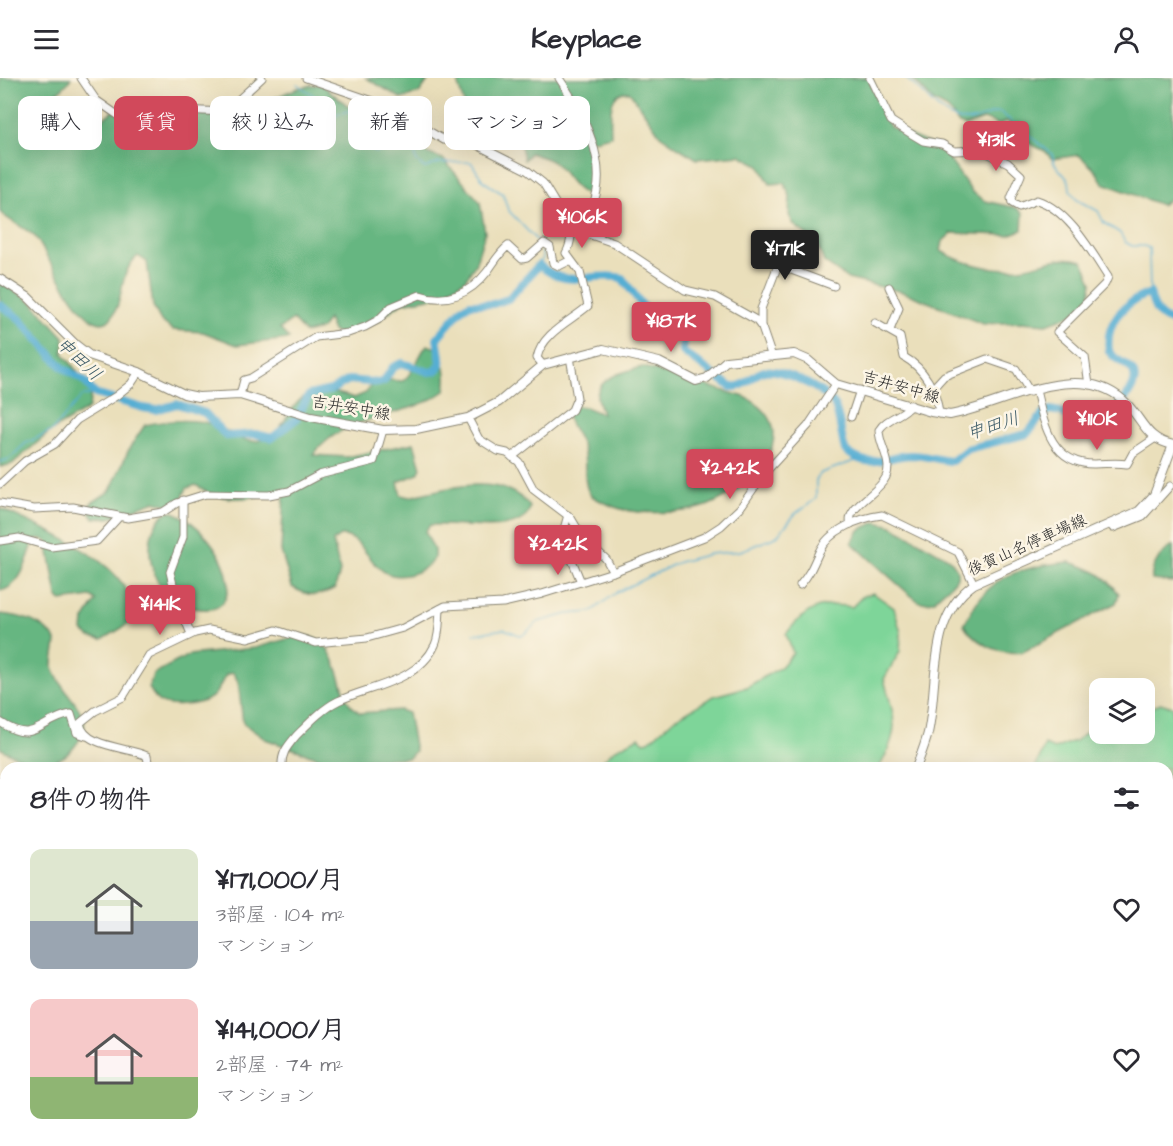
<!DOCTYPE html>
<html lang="ja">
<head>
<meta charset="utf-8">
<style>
	:root { --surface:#fff; --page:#f7f7f7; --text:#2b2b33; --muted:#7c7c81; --accent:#d1495b }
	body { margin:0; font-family:"Architects Daughter","Klee One",sans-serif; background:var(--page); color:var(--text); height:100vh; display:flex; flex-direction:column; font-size:22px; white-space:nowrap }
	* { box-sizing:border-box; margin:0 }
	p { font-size:20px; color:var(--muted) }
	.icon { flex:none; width:33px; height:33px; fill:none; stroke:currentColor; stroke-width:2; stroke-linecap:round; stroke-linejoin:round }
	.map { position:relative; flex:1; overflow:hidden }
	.side { position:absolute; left:0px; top:684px; width:1173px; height:384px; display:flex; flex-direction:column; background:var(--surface); border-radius:18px 18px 0 0; box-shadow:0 6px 24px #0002 }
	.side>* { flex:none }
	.banner { position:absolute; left:18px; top:18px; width:600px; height:54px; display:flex; gap:12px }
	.tools { position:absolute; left:1089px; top:600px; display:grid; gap:12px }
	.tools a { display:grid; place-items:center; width:66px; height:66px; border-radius:12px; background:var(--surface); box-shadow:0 6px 24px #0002; font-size:30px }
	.price { position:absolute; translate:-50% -51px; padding:0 14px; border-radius:6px; background:var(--accent); color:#fff; font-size:20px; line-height:39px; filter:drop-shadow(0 2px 3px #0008) }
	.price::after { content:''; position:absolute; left:50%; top:36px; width:18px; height:14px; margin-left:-9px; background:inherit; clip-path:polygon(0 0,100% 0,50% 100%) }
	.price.on { background:#222; color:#fff }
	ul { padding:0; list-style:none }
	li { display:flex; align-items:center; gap:18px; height:150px; padding:0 30px }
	li span { display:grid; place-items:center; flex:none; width:168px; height:120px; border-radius:12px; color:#555 }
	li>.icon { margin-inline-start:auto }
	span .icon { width:72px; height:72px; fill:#fffc; stroke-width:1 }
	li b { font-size:26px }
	h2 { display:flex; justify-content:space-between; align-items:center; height:72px; padding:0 30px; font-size:26px }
	.pill { padding:0 21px; border-radius:12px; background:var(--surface); box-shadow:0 6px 24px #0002; font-size:21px; line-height:54px }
	.pill.on { background:var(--accent); color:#fff }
	header { display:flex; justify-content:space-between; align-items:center; height:78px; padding:0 30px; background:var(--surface); font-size:27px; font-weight:800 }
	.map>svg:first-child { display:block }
	.green { fill:#7ed599; stroke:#548062; stroke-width:1.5 }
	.forest { fill:#66b681; stroke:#487056; stroke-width:1.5 }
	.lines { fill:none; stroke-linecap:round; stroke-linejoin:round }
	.stream { stroke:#56aed3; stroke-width:1.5 }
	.river { stroke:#56aed3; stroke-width:8 }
	.minor-casing { stroke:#8a8573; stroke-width:9 }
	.major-casing { stroke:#8a8573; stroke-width:10 }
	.minor { stroke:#fff; stroke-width:7 }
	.major { stroke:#fff; stroke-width:8 }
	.labels { text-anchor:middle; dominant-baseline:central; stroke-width:5; stroke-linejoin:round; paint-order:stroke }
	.street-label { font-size:16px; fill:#2b2b2b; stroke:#fcf5e5 }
	.water-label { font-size:18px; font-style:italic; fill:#3a5966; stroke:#fcf5e5 }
</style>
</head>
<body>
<header><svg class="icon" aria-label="menu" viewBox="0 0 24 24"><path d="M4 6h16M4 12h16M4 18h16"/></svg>Keyplace<svg class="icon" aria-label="person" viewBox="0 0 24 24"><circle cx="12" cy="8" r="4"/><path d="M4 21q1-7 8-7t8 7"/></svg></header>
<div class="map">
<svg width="1173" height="1068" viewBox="0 0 1173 1068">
	<rect width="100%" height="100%" fill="#fcf5e5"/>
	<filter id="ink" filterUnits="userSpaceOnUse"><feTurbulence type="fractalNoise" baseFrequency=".0167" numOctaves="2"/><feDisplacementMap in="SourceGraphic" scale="12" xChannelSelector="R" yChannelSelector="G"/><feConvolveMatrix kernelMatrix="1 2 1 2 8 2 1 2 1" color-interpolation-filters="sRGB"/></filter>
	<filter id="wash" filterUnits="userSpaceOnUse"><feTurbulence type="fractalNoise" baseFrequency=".008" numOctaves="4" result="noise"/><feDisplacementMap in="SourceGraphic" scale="24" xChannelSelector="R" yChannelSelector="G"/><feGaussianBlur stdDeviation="1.35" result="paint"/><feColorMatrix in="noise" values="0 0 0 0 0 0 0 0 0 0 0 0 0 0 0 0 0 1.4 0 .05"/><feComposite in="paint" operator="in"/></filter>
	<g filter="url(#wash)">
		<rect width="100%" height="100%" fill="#eadfbb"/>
		<g class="green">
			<path d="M873,515L894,530L901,555L900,573L884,601C895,643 901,650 879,690H595L614,672L639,659L644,664L649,663L673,642L714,618L747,609L781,589L793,575L786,556C805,531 821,523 852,529L863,518Z"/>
			<polygon points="1160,625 1173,629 1173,688 1168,698 1173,711 1173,763 1167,762 1167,690 1035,690 1045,667 1054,671 1077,662 1099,644 1100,656 1144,656 1145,634"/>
			<polygon points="440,1062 638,1062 641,1068 445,1068"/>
			<polygon points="846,1062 1046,1062 1045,1068 846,1068"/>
		</g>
		<g class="forest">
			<path d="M0,0H71C62,16 40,22 27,37C36,58 64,63 85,54C99,47 108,33 124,27L134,36L137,49L149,53H163C195,20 215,42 250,30C277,22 290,8 321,6L390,62L443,81L480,124L485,155L475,187L465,202L439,218L402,225L378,242L339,257L333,253L328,241L321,251L305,255L293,242L280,251L289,261L237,267L203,254L173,252L161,243L153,228L147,184L138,178C118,194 125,222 111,240C89,267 46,174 37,161C31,152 9,144 0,134Z"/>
			<polygon points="366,0 430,0 419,15 402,21"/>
			<path d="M462,0H868L890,49L942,71L972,114L985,123L1017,130L1023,136L1022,152L1009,157L952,155L943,163L941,173C962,186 994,193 1019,190C1042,188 1059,175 1083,183L1092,204L1090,218L1073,236L1047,246L1021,244L983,246L903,214L848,201L824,184L816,164L794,147L789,137L790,118L784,105L770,106L759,87L740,77L697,81L679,70L660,57L630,14C606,11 611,42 611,58L589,63L591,96L589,117C572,113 566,93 553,84C546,79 537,78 530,75L524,82C522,70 519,57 506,52L496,66L489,70C474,61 464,64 452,51L455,43L466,31L458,7Z"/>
			<polygon points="912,0 1173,0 1173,119 1161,127 1103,105 1096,93 1079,77 1052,81 1045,73 1030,66 1007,43 999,47 984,41 965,48 959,46 948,31 933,23"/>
			<polygon points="0,204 32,224 64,259 63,275 91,312 89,330 51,353 12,386 0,389"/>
			<path d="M427,267L439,271C445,286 448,297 445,313C403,343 346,333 313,377L347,379L414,365L421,390L418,396L398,404L401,417L409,419C445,410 504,393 530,429C525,461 451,444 430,447L425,453L434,472V480C429,489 421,493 411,496C369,508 369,456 340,458L333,463L340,494L335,510C318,519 309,519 292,509L281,473L284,414C253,419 223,428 196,407L187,410L181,422L167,427L155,423L110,440H94L88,432L90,426L110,413L130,369L145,347C166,342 196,340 217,348C229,353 242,365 256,363C300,357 279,294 354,320L366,315L371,307L381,308L387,302L403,303C414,295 418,278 427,267Z"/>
			<path d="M643,289L745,319C809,352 753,409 709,427C686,436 632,438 610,427C604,424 594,421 590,416C582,405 587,384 583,371C580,359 571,350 567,338L574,328L585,329L602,336C601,331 597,323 597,318C599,298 629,292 643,289Z"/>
			<path d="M0,430C39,450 148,489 130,545L102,562L90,559L83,553L84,542L96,523L91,519L61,523L57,518L47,463L40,460L34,463C27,481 22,509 0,513Z"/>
			<path d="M169,433C198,439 240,491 225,521C220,531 211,532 201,531C192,530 183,529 175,524C148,507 138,450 169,433Z"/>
			<path d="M876,444L892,448L948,480C971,502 947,506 934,523C929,523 924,525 920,524C914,522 861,473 852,465L859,452Z"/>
			<path d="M1173,467V504L1152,502C1150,487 1162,475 1173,467Z"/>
			<path d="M1070,484C1092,491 1106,497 1119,516L1116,525L1023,574C1001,577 977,567 964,547C986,497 1020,489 1070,484Z"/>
			<path d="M0,536C22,538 42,543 56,562C56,570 52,583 53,590C58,608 82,629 84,642C86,651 81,661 75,668C55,694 25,685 0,670Z"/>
			<path d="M301,557C336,561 337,596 347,621C349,627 355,631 360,635L400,632L408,635L415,673L409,680L328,683L265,661L243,645L238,603L233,595L227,596C222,602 220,610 215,616C206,627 168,632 157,622C154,619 152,614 149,610L153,596L189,577L255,570Z"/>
			<polygon points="6,792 6,936 0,921 0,794"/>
			<polygon points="1167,844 1169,847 1173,844 1173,1068 1045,1068 1046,1062 1167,1062"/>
			<polygon points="6,1022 6,1062 101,1062 114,1068 0,1068 0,1031"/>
			<polygon points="163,1062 256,1062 260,1068 162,1068"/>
		</g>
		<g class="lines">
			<g class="stream">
				<path d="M905,0C926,13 943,48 973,42C983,40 990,35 1000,34L1052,76L1054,85L1069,103L1070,112L1077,122L1098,133L1104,145L1120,155L1125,164L1132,168H1144L1149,170L1150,215"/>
				<path d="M297,6L316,19L319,33L325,39L353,32C367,43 366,54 370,71L376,74C391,71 400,57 416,69C415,80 414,84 425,90L439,85L471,84L483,103L503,116L508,132L540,166"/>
				<polyline points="539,187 543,180 541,171"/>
				<polyline points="0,384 9,381 26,365 52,353 82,318 95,316"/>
				<polyline points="474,556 504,551 522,558 538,544 568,536 591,534 617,514 679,484 710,476 740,473 776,459 796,435 816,421 816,402 821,395 860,381"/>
			</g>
			<g class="river">
				<path d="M0,227L19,240L62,289L84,303L95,316L143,330L156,332L177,326L205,335L226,358L256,356L272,360L296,341L309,317L331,312L349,302L379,305L384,303L393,289L402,285L429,294L436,293L441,285L437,260L462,231L470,226H493L508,221L539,187C570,213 587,193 622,200L645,231L671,240L683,263V274L731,309C746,310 751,297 764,293C781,289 825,312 834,326C840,338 841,359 845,372C870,394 884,378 911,377C925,377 938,382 952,383L967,371L1027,356L1044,335L1050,332L1061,334L1077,345H1100C1110,336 1146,307 1131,291C1124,284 1114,282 1109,273C1105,244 1123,225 1150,215C1153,228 1158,242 1173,243"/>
				<polyline points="379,1062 380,1068"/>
			</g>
		</g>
	</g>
	<g filter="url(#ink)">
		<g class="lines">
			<defs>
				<g id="minor">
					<polyline points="81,0 96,22 129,45 181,32 225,34 262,0"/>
					<polyline points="306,0 373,23 390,43 415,45 444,62 473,65 528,93 543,105 566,143 579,153 614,165 685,212 715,219 756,242 762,250 772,279"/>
					<path d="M870,0L891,43L913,57L923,63L942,66L954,73L981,72L1008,85L1021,97L1011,120L1012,125L1019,129L1037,122C1068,132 1091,173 1108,199L1105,206L1057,254L1085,279L1089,307"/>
					<polyline points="889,209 899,230 890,252"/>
					<path d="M875,245L900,259L904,279C924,290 937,313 939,336"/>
					<polyline points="761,248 761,231 778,187 834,208"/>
					<path d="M543,287L537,280C542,255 571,243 588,228L580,194L566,175C572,165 570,157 573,149C577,141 588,139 592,129C611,86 583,36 559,0"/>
					<polyline points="933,310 944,298 987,281 1016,291 1030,314"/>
					<path d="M1036,312C1044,346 1051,386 1094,386C1106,386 1115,384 1127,386L1133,375L1154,361"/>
					<path d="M240,317L244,302L251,300L316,259L348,255L365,249L378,242L391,229L420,217C446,226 470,216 487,194C494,185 499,175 508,168L522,181L527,180L544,165L550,169L553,185L559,188L569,183"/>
					<polyline points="851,339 860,312"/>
					<polyline points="468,340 479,361 498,373 507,375 519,384 534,412 571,440 583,460 606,481 613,494"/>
					<polyline points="512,379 572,332 577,320 570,279"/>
					<polyline points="0,406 25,383 55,366 77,342 116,318 131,306 139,294"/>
					<polyline points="183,422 183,459 170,494 177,523 191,556"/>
					<polyline points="0,425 34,431 73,429 128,440 163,434 177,425 206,416 269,417 289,413 319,397 374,383 383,352"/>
					<polyline points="568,437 562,458 581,504"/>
					<path d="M851,446C844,431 879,415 886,399C893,383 879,368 879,352C886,340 902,338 911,327"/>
					<polyline points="1110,446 1113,450 1143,438 1170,408"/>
					<polyline points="0,463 19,460 51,469 97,463 119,439"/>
					<path d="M800,507C810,496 813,487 819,474C829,452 859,440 882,437L958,474L974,506"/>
					<path d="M0,644C35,668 39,642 71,636L77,655L86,658"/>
					<path d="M149,690L147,678C130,669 84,670 80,645L95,633L123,619L149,577L195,555L209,552L248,560L276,552L316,565L367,560L403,550L445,528L503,525L542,516L613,494L704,459L721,448L740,430L763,397L808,348L836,306"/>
					<path d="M282,690C281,675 287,669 296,658C309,645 322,631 338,623C370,608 418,604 435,567C440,556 439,542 440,531"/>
					<polyline points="0,703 6,707"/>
					<polyline points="342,1068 343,1062"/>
				</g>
				<g id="major">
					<path d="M0,201L28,219L76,267L89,277L139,294L184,316L198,319L240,317L311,339L383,352L416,351L468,340L499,324L543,287L603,271L659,284L696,303L707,300L726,283L794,276L808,282L836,306L931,334L950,337C1002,328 1075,280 1123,322C1143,340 1144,361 1173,367"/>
					<path d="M916,690C920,679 925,667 928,655C939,605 927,539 974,506L1139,433L1154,417L1173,367"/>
					<polyline points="742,1068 746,1062"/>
				</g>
			</defs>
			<use href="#minor" class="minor-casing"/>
			<use href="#major" class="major-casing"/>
			<use href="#minor" class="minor"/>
			<use href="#major" class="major"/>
		</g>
	</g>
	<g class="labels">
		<g class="street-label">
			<text transform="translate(901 309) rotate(16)">吉井安中線</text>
			<text transform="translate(351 330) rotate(10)">吉井安中線</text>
			<text transform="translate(1027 467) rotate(-24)">後賀山名停車場線</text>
		</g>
		<g class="water-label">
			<text transform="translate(79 281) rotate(43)">申田川</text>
			<text transform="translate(993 348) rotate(-18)">申田川</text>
		</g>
	</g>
</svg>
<div class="tools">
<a><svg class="icon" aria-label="layers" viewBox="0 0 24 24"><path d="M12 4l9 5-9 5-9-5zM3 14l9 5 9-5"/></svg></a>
</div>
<b class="price" style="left:996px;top:94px">¥131K</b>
<b class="price" style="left:582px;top:171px">¥106K</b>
<b class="price on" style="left:785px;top:203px">¥171K</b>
<b class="price" style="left:671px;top:275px">¥187K</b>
<b class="price" style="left:1097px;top:373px">¥110K</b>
<b class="price" style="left:730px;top:422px">¥242K</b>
<b class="price" style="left:558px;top:498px">¥242K</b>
<b class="price" style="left:160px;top:558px">¥141K</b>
<div class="banner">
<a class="pill">購入</a>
<a class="pill on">賃貸</a>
<a class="pill">絞り込み</a>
<a class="pill">新着</a>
<a class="pill">マンション</a>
</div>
<section class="side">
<h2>8件の物件<svg class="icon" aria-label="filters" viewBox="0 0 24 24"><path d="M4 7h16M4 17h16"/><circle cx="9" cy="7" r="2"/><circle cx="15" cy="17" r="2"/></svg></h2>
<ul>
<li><span style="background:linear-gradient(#dfe7d0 60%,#9aa5b1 0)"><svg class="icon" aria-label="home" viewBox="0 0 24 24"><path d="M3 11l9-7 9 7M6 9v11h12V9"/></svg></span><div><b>¥171,000/月</b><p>3部屋 · 104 m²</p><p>マンション</p></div><svg class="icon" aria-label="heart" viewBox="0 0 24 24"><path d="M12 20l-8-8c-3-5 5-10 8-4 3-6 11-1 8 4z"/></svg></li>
<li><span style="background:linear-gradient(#f6c9c9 65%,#8fb573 0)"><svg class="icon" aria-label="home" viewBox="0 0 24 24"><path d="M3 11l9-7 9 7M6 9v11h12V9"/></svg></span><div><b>¥141,000/月</b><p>2部屋 · 74 m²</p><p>マンション</p></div><svg class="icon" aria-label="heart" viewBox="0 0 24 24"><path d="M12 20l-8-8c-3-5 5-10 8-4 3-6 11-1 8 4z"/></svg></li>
</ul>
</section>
</div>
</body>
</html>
